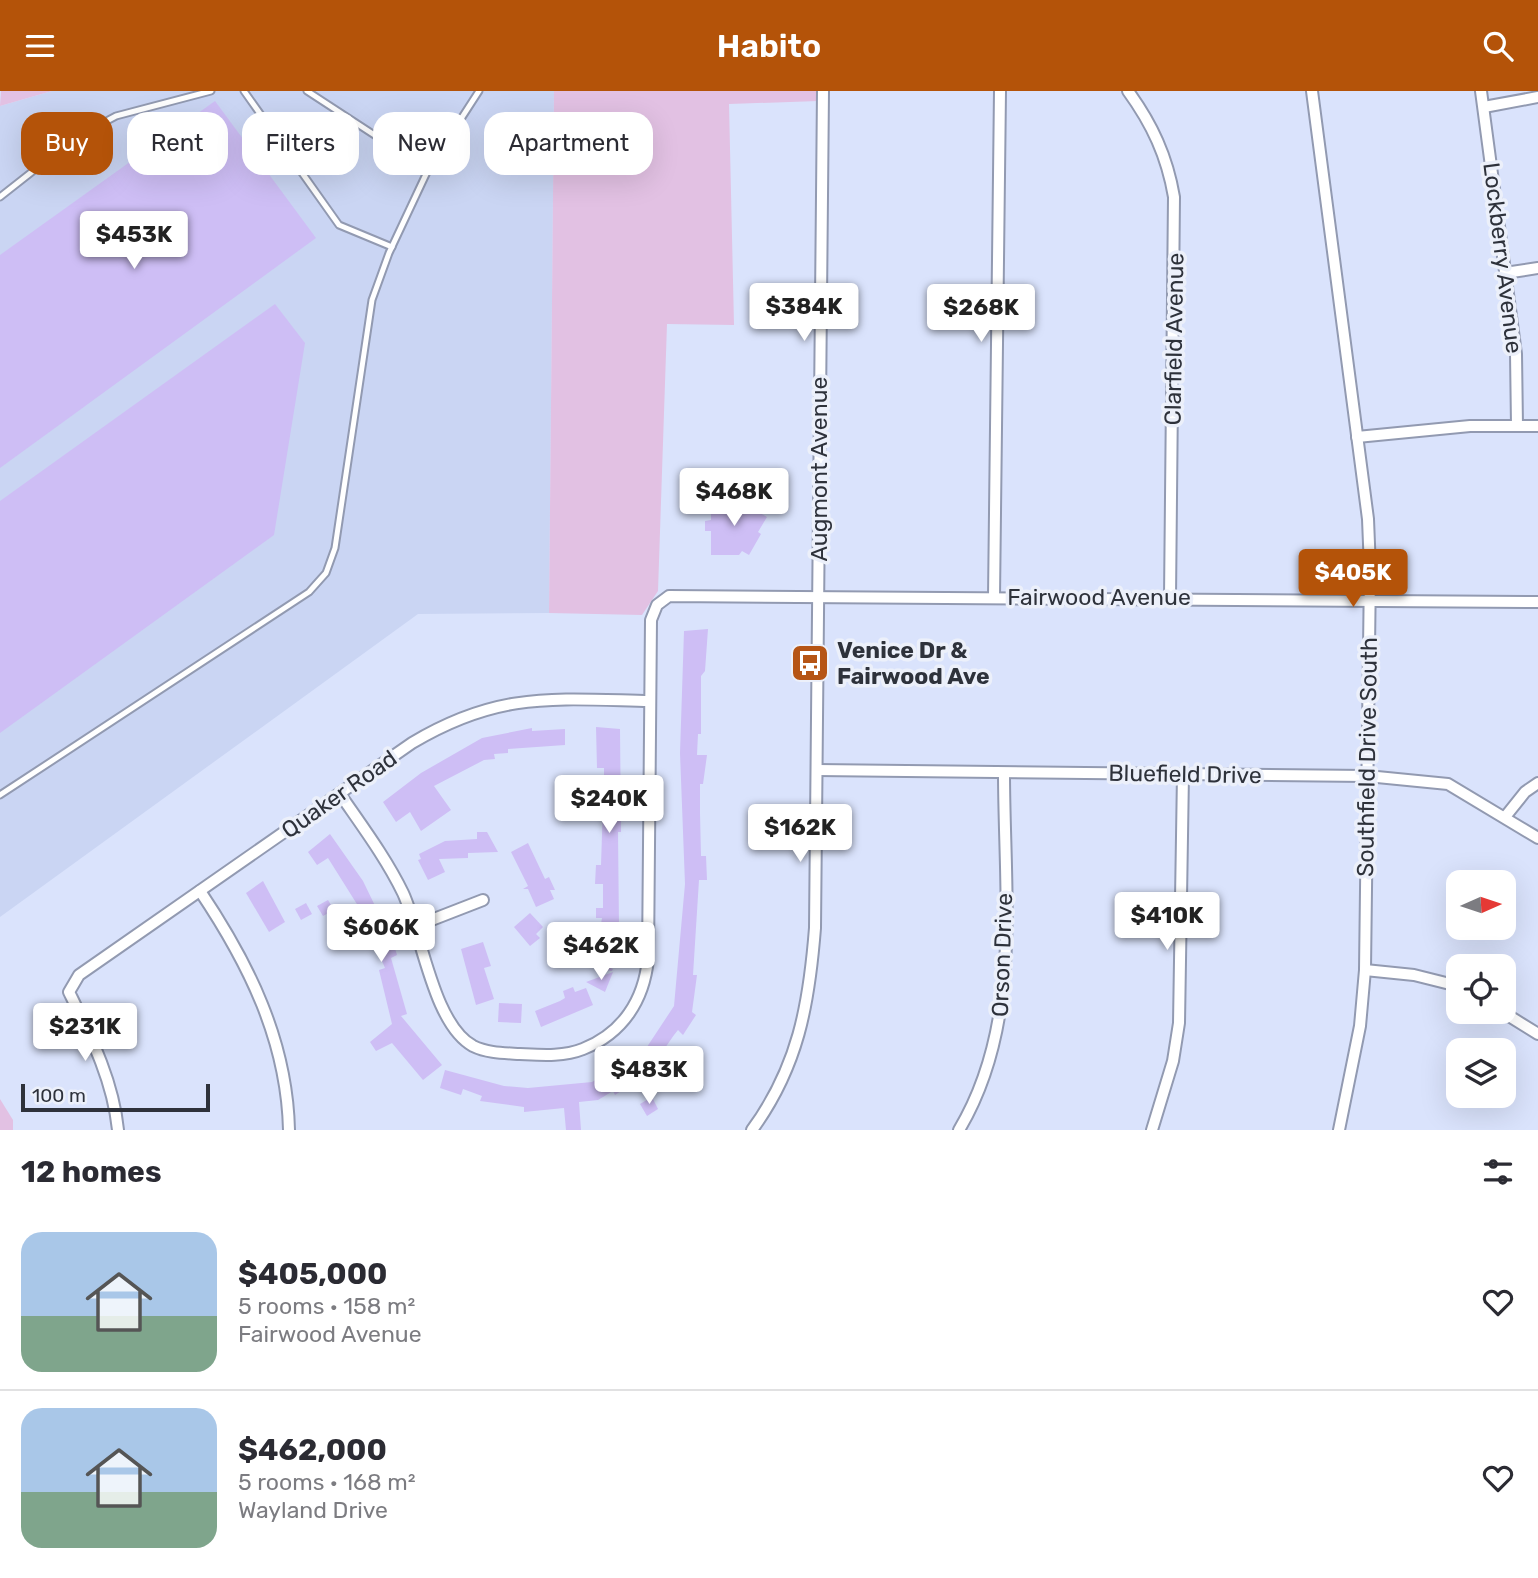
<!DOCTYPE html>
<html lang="en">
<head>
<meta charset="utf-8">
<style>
	:root { --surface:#fff; --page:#f2f2f3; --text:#2b2b33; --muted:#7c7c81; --line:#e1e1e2; --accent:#b45309 }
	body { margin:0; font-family:Rubik,sans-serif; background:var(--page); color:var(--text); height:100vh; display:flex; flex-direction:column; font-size:26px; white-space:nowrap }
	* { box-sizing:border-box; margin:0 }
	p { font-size:23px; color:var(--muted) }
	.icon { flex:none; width:38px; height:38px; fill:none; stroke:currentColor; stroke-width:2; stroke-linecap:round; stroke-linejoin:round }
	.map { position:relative; height:1039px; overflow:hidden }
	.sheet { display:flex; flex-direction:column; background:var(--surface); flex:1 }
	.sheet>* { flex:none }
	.hud { position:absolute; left:21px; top:21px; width:700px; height:63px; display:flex; gap:14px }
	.needle { width:46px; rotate:87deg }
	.buttons { position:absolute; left:1446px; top:779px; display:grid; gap:14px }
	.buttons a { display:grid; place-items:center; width:70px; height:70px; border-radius:14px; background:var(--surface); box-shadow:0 7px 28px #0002; font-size:35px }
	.scale { position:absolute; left:21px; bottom:18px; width:189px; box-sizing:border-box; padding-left:7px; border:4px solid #2e323b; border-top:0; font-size:19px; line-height:24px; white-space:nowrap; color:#2e323b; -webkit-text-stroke:5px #ecf0fa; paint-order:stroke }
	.price { position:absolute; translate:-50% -60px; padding:0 16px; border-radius:7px; background:#fff; color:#222; font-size:23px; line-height:46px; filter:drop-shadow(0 2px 4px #0008) }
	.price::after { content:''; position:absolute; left:50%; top:42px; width:21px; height:16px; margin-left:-10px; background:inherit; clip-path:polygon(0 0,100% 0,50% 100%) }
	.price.current { background:var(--accent); color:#fff }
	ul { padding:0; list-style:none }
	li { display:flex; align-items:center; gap:21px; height:175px; padding:0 21px }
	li+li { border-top:2px solid var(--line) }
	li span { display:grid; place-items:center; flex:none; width:196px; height:140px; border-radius:21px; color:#555 }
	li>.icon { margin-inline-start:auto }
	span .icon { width:84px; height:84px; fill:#fffc; stroke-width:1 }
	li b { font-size:30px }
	h2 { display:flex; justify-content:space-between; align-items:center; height:84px; padding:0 21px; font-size:30px }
	.pill { padding:0 24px; border-radius:21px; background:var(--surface); box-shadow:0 7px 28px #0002; font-size:24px; line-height:63px }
	.pill.current { background:var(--accent); color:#fff }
	header { display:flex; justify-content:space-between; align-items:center; height:91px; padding:0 21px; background:var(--accent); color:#fff; font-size:32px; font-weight:600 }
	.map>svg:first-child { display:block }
	.built { fill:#cad5f3 }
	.green { fill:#e2c1e3 }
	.building { fill:#cebef5 }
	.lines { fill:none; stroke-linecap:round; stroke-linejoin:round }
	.lane-casing { stroke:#929ab1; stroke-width:9 }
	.street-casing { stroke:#929ab1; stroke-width:14 }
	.lane { stroke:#fff; stroke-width:5 }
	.street { stroke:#fff; stroke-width:10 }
	.labels { text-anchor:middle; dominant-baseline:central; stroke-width:7; stroke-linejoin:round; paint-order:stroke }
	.street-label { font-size:23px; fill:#2e323b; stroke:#ecf0fa }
	.poi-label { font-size:23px; font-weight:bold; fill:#2e323b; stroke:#ecf0fa; text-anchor:start }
</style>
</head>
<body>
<header><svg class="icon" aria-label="menu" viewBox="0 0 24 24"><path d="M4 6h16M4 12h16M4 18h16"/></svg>Habito<svg class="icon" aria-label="search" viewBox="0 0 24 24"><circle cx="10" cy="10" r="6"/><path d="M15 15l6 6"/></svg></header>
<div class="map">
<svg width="1538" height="1039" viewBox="0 0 1538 1039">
	<rect width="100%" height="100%" fill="#dae3fc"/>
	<polygon class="built" points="52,0 554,0 549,522 418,523 0,826 0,15"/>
	<g class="green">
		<polygon points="1,0 52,0 0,15"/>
		<polygon points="554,0 818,0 818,10 729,13 734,234 667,233 658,500 642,524 549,522"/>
		<polygon points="0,1008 13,1029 13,1039 0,1039"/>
	</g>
	<g class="building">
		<polygon points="215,10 316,147 0,377 0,164"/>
		<polygon points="275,213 305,252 274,444 0,642 0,410"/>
		<polygon points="748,408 758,414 755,419 767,426 758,441 761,443 749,464 742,460 739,464 711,464 711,440 705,440 705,430 711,429 711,412 745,413"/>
		<polygon points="708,538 705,580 701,585 701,643 698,643 697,664 707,664 703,693 700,693 700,722 701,765 706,765 707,789 699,789 693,884 697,884 692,921 696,924 683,944 678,939 674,944 649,980 622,995 624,998 615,1004 613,1000 598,1009 579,1011 581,1039 566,1039 564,1017 524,1021 524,1016 480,1010 482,1005 463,998 461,1004 440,997 445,979 504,995 528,997 592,991 643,962 674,915 685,793 680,662 684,540"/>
		<polygon points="596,636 620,638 621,741 618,741 619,837 616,859 597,856 602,827 596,827 596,817 603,817 603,793 595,793 596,774 601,774 603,713 598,713 598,701 604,701 604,677 597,677"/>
		<polygon points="532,637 532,640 565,638 565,654 508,658 508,662 494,663 495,668 484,669 434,695 451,719 421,740 410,721 396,731 383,711 421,682 482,647"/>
		<polygon points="477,741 487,741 498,761 468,762 468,767 439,768 445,781 428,789 418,769 421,768 419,763 445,750 477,748"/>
		<polygon points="330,743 363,790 394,854 397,864 391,867 407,923 401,925 442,974 423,989 392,952 376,960 370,951 392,933 379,879 385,877 360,818 328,767 317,774 308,761"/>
		<polygon points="528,752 545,788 549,786 555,799 550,799 554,808 536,816 528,798 523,798 528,795 511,761"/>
		<polygon points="263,790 285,831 269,841 246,802"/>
		<polygon points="328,809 334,819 323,825 317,815"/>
		<polygon points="306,812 312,823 301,829 295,818"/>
		<polygon points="530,822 543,836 536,843 540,847 530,855 514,836"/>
		<polygon points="483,851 491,875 484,877 494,908 476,914 461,858"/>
		<polygon points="572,859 613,878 612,880 569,873"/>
		<polygon points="613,881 605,901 586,891"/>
		<polygon points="573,896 575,901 586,897 593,914 541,936 535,920 560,910 565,907 563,900"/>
		<polygon points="499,912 522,913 521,932 498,931"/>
		<polygon points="652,1006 658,1018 647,1025 640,1013"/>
	</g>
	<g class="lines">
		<defs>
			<g id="lane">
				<polyline points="244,0 339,134 392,156"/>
				<polyline points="307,0 428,79"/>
				<polyline points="0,106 75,47 116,25 211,0"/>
				<polyline points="0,704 309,501 326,482 335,457 372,209 389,162 428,79 479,0"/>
			</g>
			<g id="street">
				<path d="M1128,0C1152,33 1167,65 1174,106L1170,507"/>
				<polyline points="1312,0 1368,428 1370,478 1365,879 1360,935 1339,1039"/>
				<polyline points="1481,0 1516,263 1517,335"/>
				<polyline points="1484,16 1538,6"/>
				<polyline points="1505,182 1538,177"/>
				<polyline points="1357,346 1470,335 1538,335"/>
				<polyline points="994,506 1000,0"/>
				<polyline points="817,679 1367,685 1448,693 1538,747"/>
				<path d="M340,703C362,735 386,767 403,802C422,843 433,933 473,955C487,962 504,962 520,963C541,964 563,966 583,958C623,942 644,909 648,868L651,529L657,514L669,505L1538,511"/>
				<polyline points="1505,726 1525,701 1538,692"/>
				<path d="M200,800C249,873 287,950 289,1039"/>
				<polyline points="416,835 483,809"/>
				<polyline points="1365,879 1414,884 1458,895"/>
				<polyline points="1501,920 1538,943"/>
				<path d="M118,1039C113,989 91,946 69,901L79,884L412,652C499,600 554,608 650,610"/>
				<path d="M752,1039C798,976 809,914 815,837L823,0"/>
				<path d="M959,1039C1023,932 1004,801 1004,682"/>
				<polyline points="1152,1039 1173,970 1179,932 1183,683"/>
			</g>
		</defs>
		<use href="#lane" class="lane-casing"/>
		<use href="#street" class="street-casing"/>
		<use href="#lane" class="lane"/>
		<use href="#street" class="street"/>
	</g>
	<defs>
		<symbol id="bus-square" viewBox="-11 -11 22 22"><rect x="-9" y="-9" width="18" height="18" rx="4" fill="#b65515" stroke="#ecf0fa"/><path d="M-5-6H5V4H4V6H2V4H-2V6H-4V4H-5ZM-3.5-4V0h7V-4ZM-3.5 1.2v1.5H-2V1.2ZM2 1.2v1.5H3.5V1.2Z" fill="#fff"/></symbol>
	</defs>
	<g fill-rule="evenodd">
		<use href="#bus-square" x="788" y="550" width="44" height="44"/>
	</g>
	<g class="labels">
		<g class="street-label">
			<text transform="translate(1503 167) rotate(83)">Lockberry Avenue</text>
			<text transform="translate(1174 248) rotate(-89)">Clarfield Avenue</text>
			<text transform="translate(819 378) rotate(-90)">Augmont Avenue</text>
			<text x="1099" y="506">Fairwood Avenue</text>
			<text transform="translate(1367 666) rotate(-89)">Southfield Drive South</text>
			<text transform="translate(1185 683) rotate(1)">Bluefield Drive</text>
			<text transform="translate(339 703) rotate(-35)">Quaker Road</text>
			<text transform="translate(1002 864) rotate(-88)">Orson Drive</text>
		</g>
		<g class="poi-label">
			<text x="837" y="559">Venice Dr &amp;<tspan x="837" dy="26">Fairwood Ave</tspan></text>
		</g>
	</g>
</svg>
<div class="buttons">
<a><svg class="needle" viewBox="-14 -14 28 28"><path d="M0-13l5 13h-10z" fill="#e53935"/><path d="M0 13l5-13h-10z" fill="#7c7c81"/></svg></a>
<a><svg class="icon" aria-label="locate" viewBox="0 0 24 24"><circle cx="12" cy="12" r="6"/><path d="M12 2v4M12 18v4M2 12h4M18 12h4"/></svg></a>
<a><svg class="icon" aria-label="layers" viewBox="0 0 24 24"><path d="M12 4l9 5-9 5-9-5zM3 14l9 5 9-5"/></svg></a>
</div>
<div class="scale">100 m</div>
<b class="price" style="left:134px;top:180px">$453K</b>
<b class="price" style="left:804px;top:252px">$384K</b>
<b class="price" style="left:981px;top:253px">$268K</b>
<b class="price" style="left:734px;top:437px">$468K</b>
<b class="price current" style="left:1353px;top:518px">$405K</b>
<b class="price" style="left:609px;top:744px">$240K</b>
<b class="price" style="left:800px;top:773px">$162K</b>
<b class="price" style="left:1167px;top:861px">$410K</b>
<b class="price" style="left:381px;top:873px">$606K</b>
<b class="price" style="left:601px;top:891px">$462K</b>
<b class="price" style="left:85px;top:972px">$231K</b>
<b class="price" style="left:649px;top:1015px">$483K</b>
<div class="hud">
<a class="pill current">Buy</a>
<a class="pill">Rent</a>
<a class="pill">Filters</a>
<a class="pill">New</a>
<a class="pill">Apartment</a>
</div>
</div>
<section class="sheet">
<h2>12 homes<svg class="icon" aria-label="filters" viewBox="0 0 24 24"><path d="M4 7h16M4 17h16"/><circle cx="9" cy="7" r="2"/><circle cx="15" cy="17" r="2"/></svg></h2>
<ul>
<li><span style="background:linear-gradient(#a9c7e8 60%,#7fa58c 0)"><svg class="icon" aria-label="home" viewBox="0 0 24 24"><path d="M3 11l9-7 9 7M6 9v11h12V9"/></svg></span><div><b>$405,000</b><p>5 rooms · 158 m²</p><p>Fairwood Avenue</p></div><svg class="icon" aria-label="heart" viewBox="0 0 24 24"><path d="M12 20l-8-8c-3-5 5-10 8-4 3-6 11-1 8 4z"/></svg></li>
<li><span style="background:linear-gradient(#a9c7e8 60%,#7fa58c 0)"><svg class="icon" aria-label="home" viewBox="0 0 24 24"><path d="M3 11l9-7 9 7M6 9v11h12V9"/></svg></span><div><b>$462,000</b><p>5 rooms · 168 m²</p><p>Wayland Drive</p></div><svg class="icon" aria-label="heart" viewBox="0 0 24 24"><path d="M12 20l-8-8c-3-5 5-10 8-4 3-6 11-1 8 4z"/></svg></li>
</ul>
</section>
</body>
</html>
